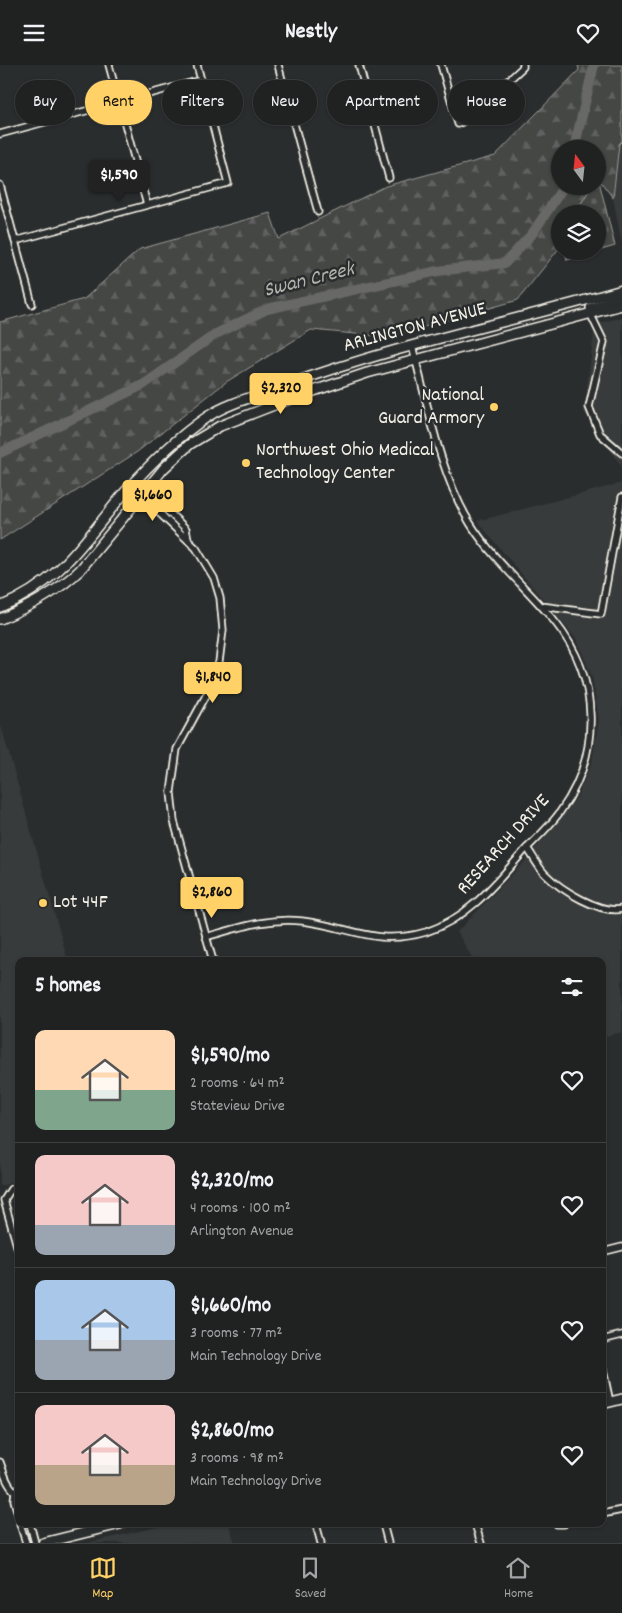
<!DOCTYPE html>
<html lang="en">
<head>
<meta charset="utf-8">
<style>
	:root { --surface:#202222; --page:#2d2f2f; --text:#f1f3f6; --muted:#a2a4a5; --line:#3d3f40; --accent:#ffd166 }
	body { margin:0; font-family:Dekko,sans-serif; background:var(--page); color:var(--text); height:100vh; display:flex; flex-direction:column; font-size:19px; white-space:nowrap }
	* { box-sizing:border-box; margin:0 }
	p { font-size:16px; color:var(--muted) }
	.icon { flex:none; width:28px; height:28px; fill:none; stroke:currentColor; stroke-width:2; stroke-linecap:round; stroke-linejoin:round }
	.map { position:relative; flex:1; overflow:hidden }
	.details { position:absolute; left:15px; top:892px; width:591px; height:570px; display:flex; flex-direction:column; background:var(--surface); border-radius:10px; box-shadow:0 1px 4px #0004,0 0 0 1px var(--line) }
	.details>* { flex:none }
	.hud { position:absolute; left:15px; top:15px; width:592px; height:45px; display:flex; gap:10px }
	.needle { width:32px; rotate:345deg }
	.controls { position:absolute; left:551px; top:75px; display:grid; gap:10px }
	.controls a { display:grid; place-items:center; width:55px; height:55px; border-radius:50%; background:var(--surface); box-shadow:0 1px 4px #0004,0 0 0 1px var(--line); font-size:25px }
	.price { position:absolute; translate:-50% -42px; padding:0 11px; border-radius:5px; background:var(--accent); color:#111; font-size:16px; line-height:32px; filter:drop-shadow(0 1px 2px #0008) }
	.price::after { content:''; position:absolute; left:50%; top:30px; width:15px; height:11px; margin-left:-8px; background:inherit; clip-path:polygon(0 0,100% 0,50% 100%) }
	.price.current { background:#222; color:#fff }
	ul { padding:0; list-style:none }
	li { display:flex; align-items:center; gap:15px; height:125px; padding:0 20px }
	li+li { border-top:1px solid var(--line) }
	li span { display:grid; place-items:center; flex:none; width:140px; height:100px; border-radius:10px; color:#555 }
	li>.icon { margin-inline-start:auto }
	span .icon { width:60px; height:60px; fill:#fffc; stroke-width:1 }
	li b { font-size:21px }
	h2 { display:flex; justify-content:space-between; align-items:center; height:60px; padding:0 20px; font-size:21px }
	.tag { padding:0 18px; border-radius:22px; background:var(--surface); box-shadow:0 1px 4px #0004,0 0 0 1px var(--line); font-size:18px; line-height:45px }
	.tag.current { background:var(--accent); color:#111 }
	header { display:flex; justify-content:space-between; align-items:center; height:65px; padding:0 20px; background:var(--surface); font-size:22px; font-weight:800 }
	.dock { display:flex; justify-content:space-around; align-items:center; height:70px; border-top:1px solid var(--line); background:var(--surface); font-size:14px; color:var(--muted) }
	.dock a { display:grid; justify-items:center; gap:2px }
	.dock .current { color:var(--accent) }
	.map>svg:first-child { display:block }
	.built { fill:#373a3a }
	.forest { fill:url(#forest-firs); stroke:#9c9c96 }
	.cemetery { fill:url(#cemetery-stones); stroke:#9c9c96 }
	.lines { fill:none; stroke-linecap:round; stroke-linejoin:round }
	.river { stroke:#676866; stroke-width:10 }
	.street-casing { stroke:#f4f1e8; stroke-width:9 }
	.secondary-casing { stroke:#f4f1e8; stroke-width:12 }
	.street { stroke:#2a2d2e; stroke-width:5.5 }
	.secondary { stroke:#2a2d2e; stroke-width:9 }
	.poi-dot { fill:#ffd166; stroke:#2a2d2e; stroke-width:2 }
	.labels { text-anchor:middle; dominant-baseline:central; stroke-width:5; stroke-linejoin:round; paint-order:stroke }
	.street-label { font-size:20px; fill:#f4f1e8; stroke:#2a2d2e }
	.poi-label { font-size:20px; fill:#f4f1e8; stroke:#2a2d2e; text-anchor:start }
	.water-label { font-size:21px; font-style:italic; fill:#b5b3ae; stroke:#2a2d2e }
</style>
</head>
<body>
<header><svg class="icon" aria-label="menu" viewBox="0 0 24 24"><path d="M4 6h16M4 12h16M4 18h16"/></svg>Nestly<svg class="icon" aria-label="heart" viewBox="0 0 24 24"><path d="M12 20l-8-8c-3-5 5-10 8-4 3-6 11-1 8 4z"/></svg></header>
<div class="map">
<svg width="622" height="1478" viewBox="0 0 622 1478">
	<defs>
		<pattern id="forest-firs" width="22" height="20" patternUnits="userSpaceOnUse" patternTransform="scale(1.25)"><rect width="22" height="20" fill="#444645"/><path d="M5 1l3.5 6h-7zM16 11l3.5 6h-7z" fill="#606160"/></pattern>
		<pattern id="cemetery-stones" width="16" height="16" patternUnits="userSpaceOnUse" patternTransform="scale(1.25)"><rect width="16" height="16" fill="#444645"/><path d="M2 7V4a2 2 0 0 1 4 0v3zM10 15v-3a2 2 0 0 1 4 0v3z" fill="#606160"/></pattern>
	</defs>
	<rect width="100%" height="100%" fill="#2a2d2e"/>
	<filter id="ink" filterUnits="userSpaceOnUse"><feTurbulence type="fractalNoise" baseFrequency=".02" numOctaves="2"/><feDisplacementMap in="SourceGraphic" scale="10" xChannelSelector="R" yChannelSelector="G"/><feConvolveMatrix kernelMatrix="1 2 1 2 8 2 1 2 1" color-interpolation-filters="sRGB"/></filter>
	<g filter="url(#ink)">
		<g class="built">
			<polygon points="622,76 622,179 613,133 619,79"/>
			<polygon points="622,252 622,402 584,347 595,259"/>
			<polygon points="622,418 622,967 603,972 602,896 474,896 457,867 527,794 577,732 592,697 599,655 592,612 577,575 477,456"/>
			<polygon points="0,657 68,896 19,896 19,1116 0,1121"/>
			<polygon points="171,1459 229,1459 235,1478 87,1478"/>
		</g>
		<polygon class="forest" points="578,0 622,0 622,76 619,79 613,133 598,113 598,84 560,84 560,121 592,121 582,137 570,149 560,149 560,182 518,235 389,272 311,265 226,317 137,387 0,475 0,257 84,234 140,184 270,148 279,174 386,121 495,91 579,5"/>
		<polygon class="cemetery" points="598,112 615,181 567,195 565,186 598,186 598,149 570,149 582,137 592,121 598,121"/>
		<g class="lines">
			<g class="river">
				<polyline points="574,84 594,0"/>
				<polyline points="0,388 143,320 216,269 267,244 438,206 505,198 532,169 564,121"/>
			</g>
			<defs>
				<g id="street">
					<polyline points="109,0 147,140"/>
					<polyline points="278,0 318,147"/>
					<polyline points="359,0 389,113"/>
					<polyline points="441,0 458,59 466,55 523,2 523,0"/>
					<polyline points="0,69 201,15"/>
					<polyline points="0,120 32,239"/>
					<polyline points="15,176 228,118 197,0"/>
					<polyline points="590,248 604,277 589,342 600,369 622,388"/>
					<polyline points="136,415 186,464 188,474"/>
					<polyline points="131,421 196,483 214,513 220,533 223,565 219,597 208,627 177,684 171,727 174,756 213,896"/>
					<polyline points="541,541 601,549 622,432"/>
					<path d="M527,783C533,791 538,802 545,809C561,825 600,849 622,844"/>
					<path d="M206,872C238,863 269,852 302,856C349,861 375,882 426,867C469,853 496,818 525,785C537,773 550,761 560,747C602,689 600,613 555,557C528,524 493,495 470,458C439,407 428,339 412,281"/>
					<polyline points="19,1122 11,1124 4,1135 19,1188"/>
					<polyline points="602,1187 622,1182"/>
					<polyline points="602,1275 622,1270"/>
					<polyline points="602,1300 610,1337"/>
					<path d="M0,1397C4,1408 8,1424 19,1429"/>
					<polyline points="15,1427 14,1435 19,1453"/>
					<polyline points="602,1449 622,1445"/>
					<polyline points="20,1459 26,1478"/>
					<polyline points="30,1459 35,1478"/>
					<polyline points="316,1459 321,1478"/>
					<polyline points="383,1459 388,1478"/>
					<polyline points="475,1459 481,1478"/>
					<polyline points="557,1459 564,1459"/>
				</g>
				<g id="secondary">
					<polyline points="591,243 622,233"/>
					<path d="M0,542C62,517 85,474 126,426C150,399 176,373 207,352C229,337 261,330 287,320C396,280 511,257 622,225"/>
					<path d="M0,554C29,542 57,527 80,505L164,403L190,379L220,361L287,335L367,308L622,240"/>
					<polyline points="602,1339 622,1334"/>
					<polyline points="43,1478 120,1459"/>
				</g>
			</defs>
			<use href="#street" class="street-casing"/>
			<use href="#secondary" class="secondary-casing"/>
			<use href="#street" class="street"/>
			<use href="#secondary" class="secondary"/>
		</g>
	</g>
	<g class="poi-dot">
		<circle cx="494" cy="342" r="5"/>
		<circle cx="246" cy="398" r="5"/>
		<circle cx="43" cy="838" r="5"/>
	</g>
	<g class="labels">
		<g class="street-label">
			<text transform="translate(415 263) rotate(-15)">ARLINGTON AVENUE</text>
			<text transform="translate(504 780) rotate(-48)">RESEARCH DRIVE</text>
		</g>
		<g class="poi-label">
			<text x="484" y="331" text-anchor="end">National<tspan x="484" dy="23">Guard Armory</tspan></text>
			<text x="256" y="386">Northwest Ohio Medical<tspan x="256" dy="23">Technology Center</tspan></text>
			<text x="53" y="838">Lot 44F</text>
		</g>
		<g class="water-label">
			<text transform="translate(309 216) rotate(-14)">Swan Creek</text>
		</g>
	</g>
</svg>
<div class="controls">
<a><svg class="needle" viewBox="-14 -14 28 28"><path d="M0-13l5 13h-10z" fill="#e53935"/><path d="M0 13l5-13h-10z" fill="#a2a4a5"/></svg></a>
<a><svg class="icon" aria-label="layers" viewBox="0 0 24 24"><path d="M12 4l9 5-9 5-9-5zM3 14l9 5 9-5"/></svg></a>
</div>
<b class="price current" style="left:119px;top:137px">$1,590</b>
<b class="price" style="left:281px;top:350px">$2,320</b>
<b class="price" style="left:153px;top:457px">$1,660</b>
<b class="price" style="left:213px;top:639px">$1,840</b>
<b class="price" style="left:212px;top:854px">$2,860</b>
<div class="hud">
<a class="tag">Buy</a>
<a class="tag current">Rent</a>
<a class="tag">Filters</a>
<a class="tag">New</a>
<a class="tag">Apartment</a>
<a class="tag">House</a>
</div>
<section class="details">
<h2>5 homes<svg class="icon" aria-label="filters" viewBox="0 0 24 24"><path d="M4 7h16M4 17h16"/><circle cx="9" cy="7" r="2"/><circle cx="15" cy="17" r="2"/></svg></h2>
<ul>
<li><span style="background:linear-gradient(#ffd9b3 60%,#7fa58c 0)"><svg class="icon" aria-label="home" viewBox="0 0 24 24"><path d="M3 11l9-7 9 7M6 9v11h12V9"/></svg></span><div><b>$1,590/mo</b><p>2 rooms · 64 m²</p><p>Stateview Drive</p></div><svg class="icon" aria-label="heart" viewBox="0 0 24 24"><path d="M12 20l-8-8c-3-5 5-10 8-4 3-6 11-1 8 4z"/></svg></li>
<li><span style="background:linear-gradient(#f6c9c9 70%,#9aa5b1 0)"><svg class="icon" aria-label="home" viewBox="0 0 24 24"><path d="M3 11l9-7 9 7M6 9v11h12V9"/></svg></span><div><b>$2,320/mo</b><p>4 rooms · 100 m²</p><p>Arlington Avenue</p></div><svg class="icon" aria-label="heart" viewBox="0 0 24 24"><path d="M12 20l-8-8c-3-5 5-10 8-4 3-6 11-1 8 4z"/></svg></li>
<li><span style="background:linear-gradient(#a9c7e8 60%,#9aa5b1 0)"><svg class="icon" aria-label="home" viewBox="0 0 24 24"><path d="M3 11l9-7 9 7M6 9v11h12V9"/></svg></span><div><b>$1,660/mo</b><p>3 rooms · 77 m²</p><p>Main Technology Drive</p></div><svg class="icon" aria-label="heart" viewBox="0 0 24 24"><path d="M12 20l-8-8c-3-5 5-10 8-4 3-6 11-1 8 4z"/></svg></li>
<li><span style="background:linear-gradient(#f6c9c9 60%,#b9a48a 0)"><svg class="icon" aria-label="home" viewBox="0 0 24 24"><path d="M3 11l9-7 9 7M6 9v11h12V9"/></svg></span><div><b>$2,860/mo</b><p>3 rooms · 98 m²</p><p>Main Technology Drive</p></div><svg class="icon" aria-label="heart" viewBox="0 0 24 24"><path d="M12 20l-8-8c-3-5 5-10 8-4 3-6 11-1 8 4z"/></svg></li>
</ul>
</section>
</div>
<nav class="dock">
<a class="current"><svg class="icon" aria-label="map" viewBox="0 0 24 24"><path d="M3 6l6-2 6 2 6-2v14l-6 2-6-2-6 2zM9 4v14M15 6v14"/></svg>Map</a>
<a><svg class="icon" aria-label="saved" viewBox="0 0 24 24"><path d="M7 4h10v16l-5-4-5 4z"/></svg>Saved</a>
<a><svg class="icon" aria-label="home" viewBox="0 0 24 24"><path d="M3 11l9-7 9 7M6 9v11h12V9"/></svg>Home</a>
</nav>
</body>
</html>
